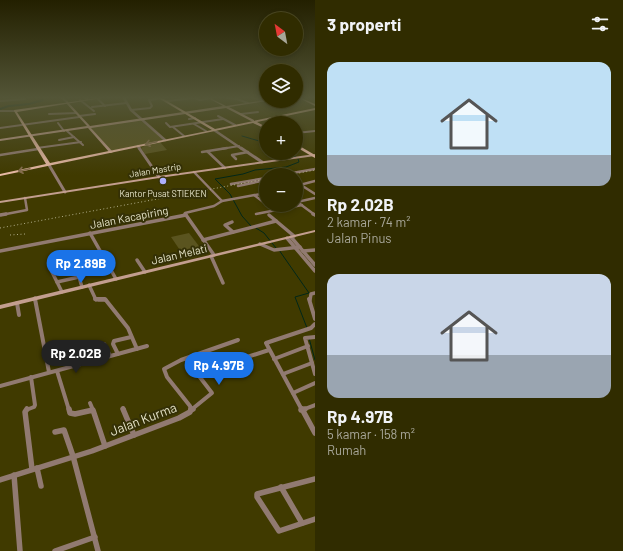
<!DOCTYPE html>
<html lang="id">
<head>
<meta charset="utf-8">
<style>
	:root { --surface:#302c00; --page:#38340a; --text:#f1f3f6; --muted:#a8a799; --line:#4b4822; --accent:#1a73e8 }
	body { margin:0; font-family:Barlow,sans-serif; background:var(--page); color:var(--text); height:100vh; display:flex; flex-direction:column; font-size:15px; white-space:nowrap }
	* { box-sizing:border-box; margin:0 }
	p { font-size:13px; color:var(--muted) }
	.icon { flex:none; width:22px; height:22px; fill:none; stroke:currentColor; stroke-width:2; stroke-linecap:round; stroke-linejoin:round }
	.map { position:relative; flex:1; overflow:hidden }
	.side { display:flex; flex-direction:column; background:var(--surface); width:308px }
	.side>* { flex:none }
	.needle { width:26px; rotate:328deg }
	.buttons { position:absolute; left:259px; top:12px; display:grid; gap:8px }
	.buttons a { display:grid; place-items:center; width:44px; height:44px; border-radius:50%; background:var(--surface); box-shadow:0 2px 6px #0003,0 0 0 1px var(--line); font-size:20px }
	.price { position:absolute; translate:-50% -34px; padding:0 9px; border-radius:14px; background:var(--accent); color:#fff; font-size:13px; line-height:26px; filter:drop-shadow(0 1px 2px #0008) }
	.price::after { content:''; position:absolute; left:50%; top:24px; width:12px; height:9px; margin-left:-6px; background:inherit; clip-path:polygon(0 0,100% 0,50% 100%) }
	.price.current { background:#222; color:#fff }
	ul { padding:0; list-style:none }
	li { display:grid; align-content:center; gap:8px; height:212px; padding:0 12px }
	li span { display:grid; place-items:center; height:124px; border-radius:12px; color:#555 }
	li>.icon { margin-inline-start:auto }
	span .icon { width:72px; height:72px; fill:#fffc; stroke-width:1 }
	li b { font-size:17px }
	h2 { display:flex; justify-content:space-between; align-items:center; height:48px; padding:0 12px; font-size:17px }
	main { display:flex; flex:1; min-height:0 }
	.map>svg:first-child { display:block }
	.green { fill:#5a541f }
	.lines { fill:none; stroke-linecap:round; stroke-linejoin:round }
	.stream { stroke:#012719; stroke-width:1 }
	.river { fill:#012719; fill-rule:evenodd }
	.minor-far4 { stroke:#917a71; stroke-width:2 }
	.minor-far3 { stroke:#917a71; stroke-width:2.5 }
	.minor-far2 { stroke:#917a71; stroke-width:3.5 }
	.minor-far1 { stroke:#917a71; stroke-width:4 }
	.minor { stroke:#917a71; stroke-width:5.5 }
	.tertiary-far1 { stroke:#917a71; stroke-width:2.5 }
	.tertiary { stroke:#917a71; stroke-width:3 }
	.secondary { fill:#c39e8f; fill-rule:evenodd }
	.primary { fill:#e9baa6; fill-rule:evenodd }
	.rail { stroke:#b1ae8a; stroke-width:1; stroke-dasharray:1 2.5; stroke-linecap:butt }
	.oneway { stroke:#856e4e }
	.poi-dot { fill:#adaffb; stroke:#343006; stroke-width:1.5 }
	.labels { text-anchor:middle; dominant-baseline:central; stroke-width:4; stroke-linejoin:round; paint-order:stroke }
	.far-street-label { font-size:9px; fill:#e5e3c8; stroke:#343006 }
	.far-poi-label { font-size:9px; fill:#e5e3c8; stroke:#343006 }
	.street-label { font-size:11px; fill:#e5e3c8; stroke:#343006 }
	.near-street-label { font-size:13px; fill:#e5e3c8; stroke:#343006 }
</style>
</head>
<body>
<main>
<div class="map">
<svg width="315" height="551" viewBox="0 0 315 551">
	<rect width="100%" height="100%" fill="#403a00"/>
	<g class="green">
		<polygon points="139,119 164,140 111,151 88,127"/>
		<polygon points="160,142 167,150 145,154 141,148 146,145"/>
		<polygon points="189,233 205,254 186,259 171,237"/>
	</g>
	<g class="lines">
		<g class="stream">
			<polyline points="242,136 266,143"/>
			<polyline points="289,153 296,157"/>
			<polyline points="251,226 242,216 230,194 215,179 243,174 255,170 286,167 299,162 298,159"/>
			<polyline points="256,228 264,233 276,248"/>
			<polyline points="279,250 309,293 295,297 307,328"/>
			<polyline points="309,338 315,360"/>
		</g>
		<polygon class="river" points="41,98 43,98 44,101 29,105 9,107 0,110 0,108 8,105 29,103 41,99"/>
		<g class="minor-far4">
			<polyline points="62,98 67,102"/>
			<polyline points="85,98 87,99"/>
			<polyline points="97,98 105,106"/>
			<polyline points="227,98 236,99"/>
			<polyline points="234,98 248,103"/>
			<polyline points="255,98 263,101"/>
			<polyline points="80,100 94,111"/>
			<polyline points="0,101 25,99"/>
			<polyline points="167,101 194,98 200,100 211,98"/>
			<polyline points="92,107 126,103"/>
			<polyline points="131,110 150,108 152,106 149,100 162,98"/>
			<polyline points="0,111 15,111"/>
			<polyline points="49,114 76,113"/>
			<polyline points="241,114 258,112"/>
			<polyline points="79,116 95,114"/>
			<polyline points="218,116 235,125"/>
			<polyline points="189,119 195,118"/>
			<polyline points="58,123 64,131"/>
			<polyline points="166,123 170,127 223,119"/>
			<polyline points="194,124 206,131"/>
			<polyline points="173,127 184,136"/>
			<polyline points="0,128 79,117"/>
			<polyline points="67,131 83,145"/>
			<polyline points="296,133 315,131"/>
			<polyline points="59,140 74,137"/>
			<polyline points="37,148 81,142"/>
			<polyline points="221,149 239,146"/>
		</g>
		<g class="minor-far3">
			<polyline points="207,151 225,168"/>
			<polyline points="202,152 227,148"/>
			<polyline points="0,155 38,149"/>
			<polyline points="236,159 232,155 248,152"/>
			<polyline points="281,175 315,169"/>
			<polyline points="231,184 266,178"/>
			<polyline points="301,185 315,194"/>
			<polyline points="238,186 266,180"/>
			<polyline points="296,186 315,181"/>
			<polyline points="254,195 266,204"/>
			<polyline points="222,201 266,193"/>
			<polyline points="296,201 315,215"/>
			<polyline points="297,202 315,198"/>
			<polyline points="256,214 302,205"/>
			<polyline points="1,215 27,210 25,198"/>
			<polyline points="186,215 185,213 214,206 222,201 194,172"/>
		</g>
		<g class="minor-far2">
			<polyline points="313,214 315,215"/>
			<polyline points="0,215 6,214"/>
			<polyline points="186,215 214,255"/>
			<polyline points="269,215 294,236"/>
			<polyline points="232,222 225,225 233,232"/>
			<polyline points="90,233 116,279"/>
			<polyline points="291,237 315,265"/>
			<polyline points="287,238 315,271"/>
			<polyline points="203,240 276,221"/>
			<polyline points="260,244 274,250 300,247"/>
			<polyline points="0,251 186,215 185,214"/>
			<polyline points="303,251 315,250"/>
			<polyline points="211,256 223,283"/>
			<polyline points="137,260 145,272"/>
			<polyline points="84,264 104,257"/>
			<polyline points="79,277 82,287"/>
			<polyline points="57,282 79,277 75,269"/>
			<polyline points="89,285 96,300"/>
			<polyline points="62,292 50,268 68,264"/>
			<polyline points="35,298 35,300"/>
			<polyline points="98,300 106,300"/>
			<polyline points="310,300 311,294 315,293"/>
		</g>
		<g class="minor-far1">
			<polyline points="35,299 49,372"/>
			<polyline points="95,299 105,299 128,328 137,349"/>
			<polyline points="309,299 315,319"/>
			<polyline points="17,303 19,315"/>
			<polyline points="315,337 305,338 315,374"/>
			<polyline points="104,344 110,356"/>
			<polyline points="118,354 113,344 114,341 131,337"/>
			<polyline points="186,359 212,393 191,410"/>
			<polyline points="274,359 308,346"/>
			<polyline points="219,366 269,350"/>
			<polyline points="57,371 69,410"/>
			<polyline points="283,374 312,363"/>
			<polyline points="0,386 147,346"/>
			<polyline points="293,393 315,383"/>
			<polyline points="90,403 93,410"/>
			<polyline points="123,408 124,410"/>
			<polyline points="26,410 34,407 35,405 31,377"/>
			<polyline points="191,410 190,406 167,377 164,369 181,360 238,340"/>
			<polyline points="302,410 266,343 311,328 315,324"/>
			<polyline points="302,410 315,405"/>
		</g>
		<g class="minor">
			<polyline points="27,409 25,412 32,469"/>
			<polyline points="69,409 70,413 75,414 93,410 105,446"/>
			<polyline points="123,409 134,435"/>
			<polyline points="302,409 315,433"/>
			<polyline points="191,410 193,409"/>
			<polyline points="301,410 305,409"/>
			<polyline points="55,432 64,430 73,456 98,551"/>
			<polyline points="37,468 41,486"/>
			<polyline points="14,475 20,551"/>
			<polyline points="315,479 257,494 257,497 279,531 315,519"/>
			<polyline points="0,480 92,451 179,418 190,412 191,409"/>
			<polyline points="281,487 302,523"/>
			<polyline points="55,551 95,537"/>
		</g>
		<g class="tertiary-far1">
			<polyline points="124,98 131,110 165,140"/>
			<polyline points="214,130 242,149"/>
			<polyline points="138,146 140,149"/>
		</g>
		<g class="tertiary">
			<polyline points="139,148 159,177"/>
			<polyline points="241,148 262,162"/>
			<polyline points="49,165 65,192"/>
		</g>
		<g class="secondary">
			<polygon points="208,98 210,98 226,106 266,100 266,101 267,101 229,107 254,120 254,121 253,122 226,108 91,128 112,151 113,152 111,153 110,153 88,128 0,141 0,139 87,126 66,103 67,101 90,126 223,106"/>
			<polygon points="315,154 315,156 159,178 0,203 0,201 159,176"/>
			<polygon points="315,230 315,232 0,309 0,305"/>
		</g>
		<g class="primary">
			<polygon points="99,98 102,98 17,112 50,163 212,130 160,99 160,98 162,98 215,129 315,108 315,110 257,122 266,127 266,129 253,123 0,176 0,174 46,164 14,111 14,110"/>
			<polygon points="299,98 301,98 315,104 315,106"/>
			<polygon points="296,144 315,155 315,158 296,147"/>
		</g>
		<g class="rail">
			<polyline points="289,175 315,170"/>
			<polyline points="0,228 266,179"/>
			<polyline points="10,235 25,234"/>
		</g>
	</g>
	<defs><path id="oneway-shaft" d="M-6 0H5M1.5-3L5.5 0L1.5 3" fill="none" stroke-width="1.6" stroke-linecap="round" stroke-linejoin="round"/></defs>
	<g class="oneway">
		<use href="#oneway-shaft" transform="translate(151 143) rotate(167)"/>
		<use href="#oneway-shaft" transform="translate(24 170) rotate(168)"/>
	</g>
	<linearGradient id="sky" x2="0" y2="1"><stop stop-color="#232000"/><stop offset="0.56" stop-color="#535537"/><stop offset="1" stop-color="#535537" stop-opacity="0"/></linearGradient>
	<rect width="315" height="175" fill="url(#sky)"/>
	<circle class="poi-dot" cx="163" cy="181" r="4"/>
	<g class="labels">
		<g class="far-street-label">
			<text transform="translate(155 170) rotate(-9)">Jalan Mastrip</text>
		</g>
		<g class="far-poi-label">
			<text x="163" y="193">Kantor Pusat STIEKEN</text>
		</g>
		<g class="street-label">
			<text transform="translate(129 217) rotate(-11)">Jalan Kacapiring</text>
			<text transform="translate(179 254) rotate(-13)">Jalan Melati</text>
		</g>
		<g class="near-street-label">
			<text transform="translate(143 419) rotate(-21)">Jalan Kurma</text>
		</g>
	</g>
</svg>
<div class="buttons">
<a><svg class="needle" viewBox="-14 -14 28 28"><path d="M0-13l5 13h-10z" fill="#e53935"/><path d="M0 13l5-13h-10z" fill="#a8a799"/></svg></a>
<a><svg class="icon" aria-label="layers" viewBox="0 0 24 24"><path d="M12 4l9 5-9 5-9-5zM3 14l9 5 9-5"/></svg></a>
<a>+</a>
<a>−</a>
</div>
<b class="price" style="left:81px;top:284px">Rp 2.89B</b>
<b class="price current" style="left:76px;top:374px">Rp 2.02B</b>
<b class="price" style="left:219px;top:386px">Rp 4.97B</b>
</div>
<section class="side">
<h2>3 properti<svg class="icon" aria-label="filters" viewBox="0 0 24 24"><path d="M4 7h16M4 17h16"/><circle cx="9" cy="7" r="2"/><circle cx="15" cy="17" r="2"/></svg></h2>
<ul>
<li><span style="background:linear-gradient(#bfe0f5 75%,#9aa5b1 0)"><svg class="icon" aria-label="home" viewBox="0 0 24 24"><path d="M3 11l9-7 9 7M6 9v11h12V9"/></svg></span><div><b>Rp 2.02B</b><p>2 kamar · 74 m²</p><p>Jalan Pinus</p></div></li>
<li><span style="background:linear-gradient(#c9d6e8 65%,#9aa5b1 0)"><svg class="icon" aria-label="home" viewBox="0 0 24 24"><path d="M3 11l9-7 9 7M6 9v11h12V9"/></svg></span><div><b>Rp 4.97B</b><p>5 kamar · 158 m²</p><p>Rumah</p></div></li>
</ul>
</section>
</main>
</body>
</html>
